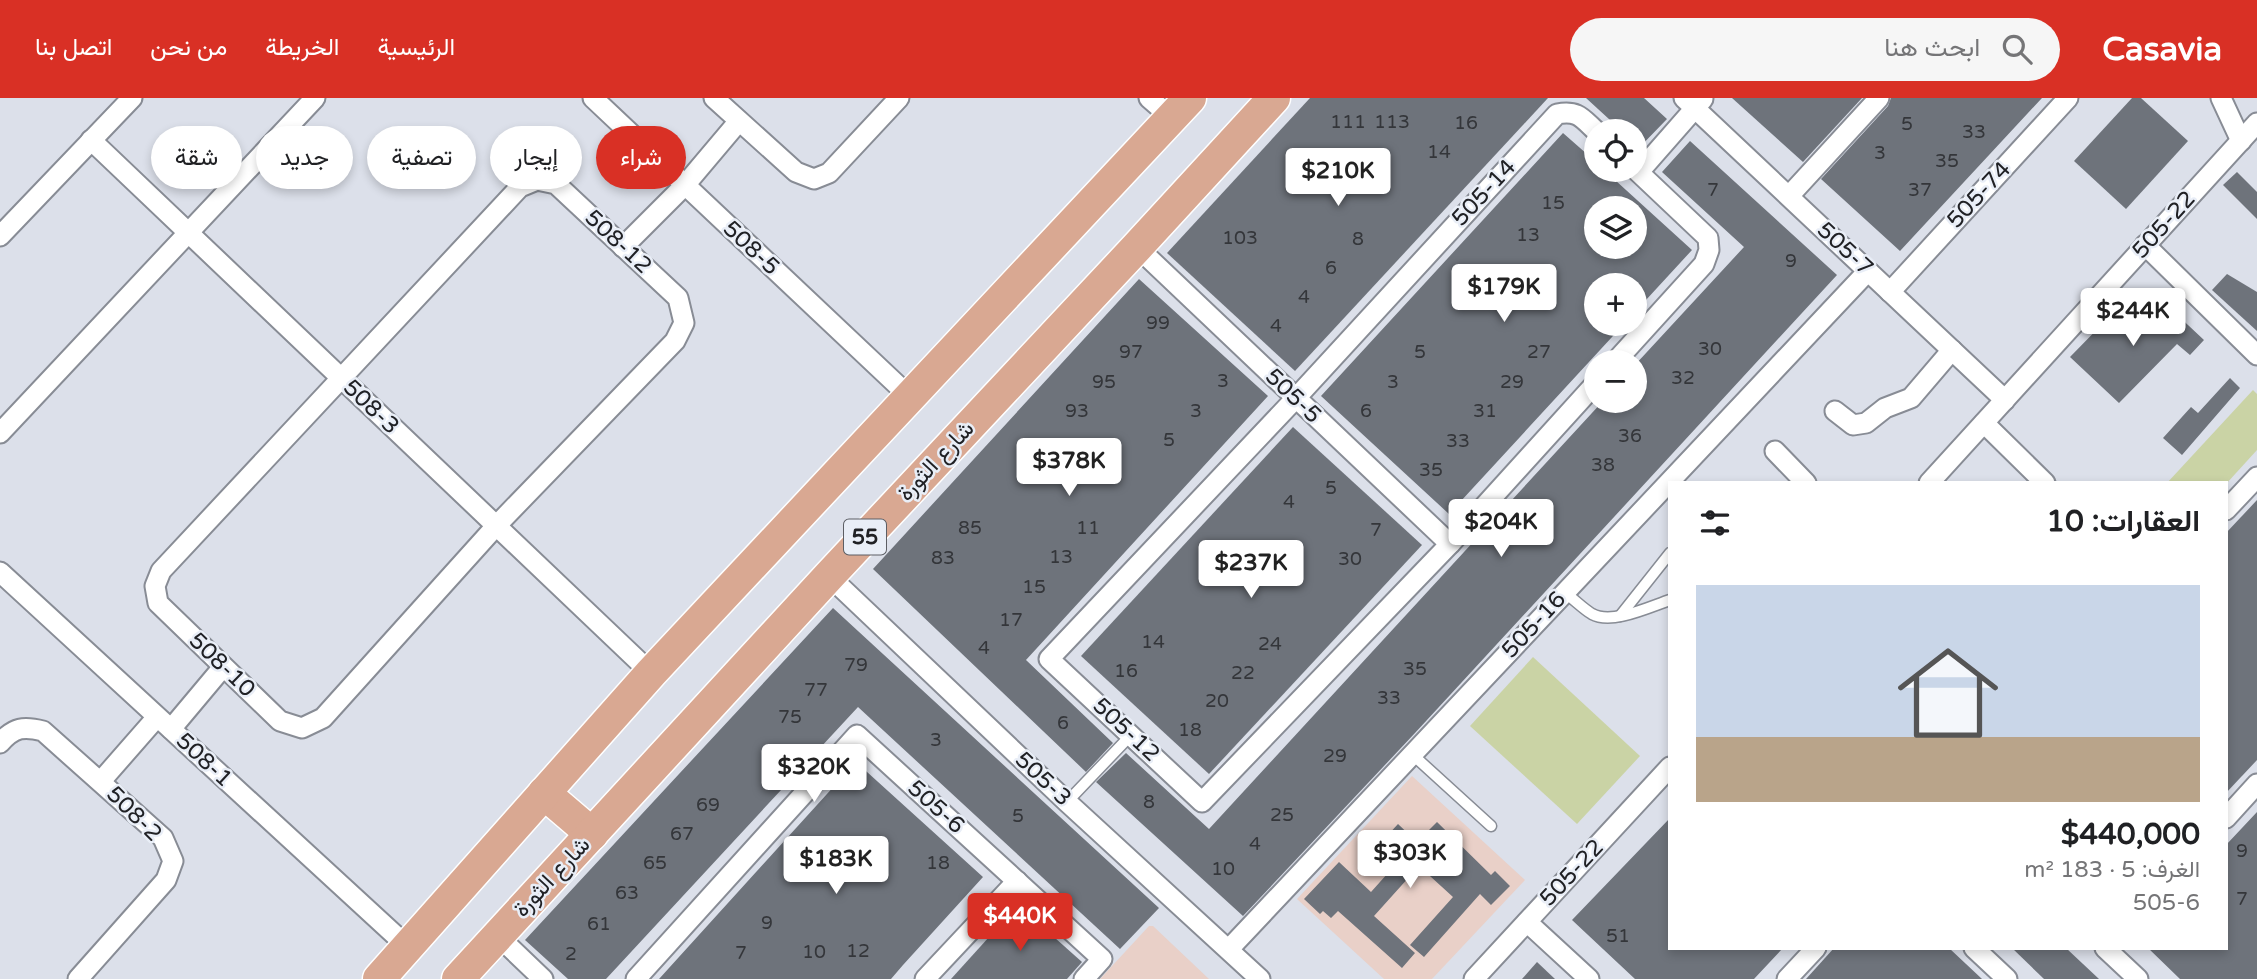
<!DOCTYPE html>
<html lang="ar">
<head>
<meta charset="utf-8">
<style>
	:root { --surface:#fff; --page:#f6f6f6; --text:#202124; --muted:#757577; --accent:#d93025 }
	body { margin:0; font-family:"Varela Round",Vazirmatn,sans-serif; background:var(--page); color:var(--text); direction:rtl; height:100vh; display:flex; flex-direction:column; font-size:26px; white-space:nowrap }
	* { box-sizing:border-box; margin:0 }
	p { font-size:23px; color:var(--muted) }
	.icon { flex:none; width:38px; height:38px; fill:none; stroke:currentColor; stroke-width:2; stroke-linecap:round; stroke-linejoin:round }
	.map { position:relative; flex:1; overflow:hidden; direction:ltr }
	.side { position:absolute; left:1668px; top:383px; width:560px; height:469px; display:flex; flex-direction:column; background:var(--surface); border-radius:0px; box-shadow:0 4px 10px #0003; direction:rtl }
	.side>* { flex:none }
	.guide { position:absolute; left:21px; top:28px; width:665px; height:63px; direction:rtl; display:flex; gap:14px }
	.tools { position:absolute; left:1584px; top:21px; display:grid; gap:14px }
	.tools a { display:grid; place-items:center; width:63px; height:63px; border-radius:50%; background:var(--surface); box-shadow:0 4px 10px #0003; font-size:35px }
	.price { position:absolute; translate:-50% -60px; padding:0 16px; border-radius:7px; background:#fff; color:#222; font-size:23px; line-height:46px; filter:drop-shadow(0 2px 4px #0008) }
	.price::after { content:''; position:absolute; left:50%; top:42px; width:21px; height:16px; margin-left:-10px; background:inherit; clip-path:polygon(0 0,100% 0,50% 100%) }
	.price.active { background:var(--accent); color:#fff }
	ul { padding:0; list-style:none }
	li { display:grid; align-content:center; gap:14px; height:371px; padding:0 28px }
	li span { display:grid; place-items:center; height:217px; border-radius:0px; color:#555 }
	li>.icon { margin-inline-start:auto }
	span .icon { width:126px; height:126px; fill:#fffc; stroke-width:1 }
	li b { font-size:30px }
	h2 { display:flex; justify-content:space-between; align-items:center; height:84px; padding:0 28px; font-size:30px }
	.tag { padding:0 24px; border-radius:32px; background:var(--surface); box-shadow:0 4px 10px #0003; font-size:24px; line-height:63px }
	.tag.active { background:var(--accent); color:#fff }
	header { display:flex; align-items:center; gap:42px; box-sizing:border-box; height:98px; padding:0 35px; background:var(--accent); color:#fff }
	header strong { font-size:33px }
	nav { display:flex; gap:38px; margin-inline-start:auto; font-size:24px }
	.search { width:490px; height:63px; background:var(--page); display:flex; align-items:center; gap:18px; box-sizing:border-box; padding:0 24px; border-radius:38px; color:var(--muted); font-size:26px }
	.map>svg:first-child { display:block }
	.education { fill:#e9d0c8 }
	.green { fill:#cad3a5 }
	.building { fill:#6e737b; fill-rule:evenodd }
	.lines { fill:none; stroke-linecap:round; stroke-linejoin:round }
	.lane-casing { stroke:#888c95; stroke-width:13 }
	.street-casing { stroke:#888c95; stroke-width:23 }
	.primary-casing { stroke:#fff; stroke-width:35 }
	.lane { stroke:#fff; stroke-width:10 }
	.street { stroke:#fff; stroke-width:19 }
	.primary { stroke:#d9a892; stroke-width:32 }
	.labels { text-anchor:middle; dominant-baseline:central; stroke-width:5; stroke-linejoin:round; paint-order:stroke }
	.number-label { font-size:19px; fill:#34363a }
	.shield { fill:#e9eef7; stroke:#5c5e64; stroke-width:2 }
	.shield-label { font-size:21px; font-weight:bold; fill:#202125 }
	.street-label { font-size:23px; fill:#202125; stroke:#e9eef7 }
</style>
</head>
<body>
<header>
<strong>Casavia</strong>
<div class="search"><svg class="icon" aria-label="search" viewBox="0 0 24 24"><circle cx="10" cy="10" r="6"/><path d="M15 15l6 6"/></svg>ابحث هنا</div>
<nav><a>الرئيسية</a><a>الخريطة</a><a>من نحن</a><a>اتصل بنا</a></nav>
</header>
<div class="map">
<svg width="2257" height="881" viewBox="0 0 2257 881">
	<rect width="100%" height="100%" fill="#dce0ea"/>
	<g class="education">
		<polygon points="1412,678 1525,782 1432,881 1384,881 1297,801"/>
		<polygon points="1149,828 1153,828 1209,881 1100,881"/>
	</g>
	<g class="green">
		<polygon points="2253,292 2257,296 2257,352 2226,386 2167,385"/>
		<polygon points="1533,559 1640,658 1577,726 1470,628"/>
	</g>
	<g class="building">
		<polygon points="1310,0 1548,0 1295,273 1167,155"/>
		<polygon points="1586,0 1644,0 1667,21 1634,55 1634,33 1622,33"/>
		<polygon points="1732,0 1862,0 1803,64"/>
		<polygon points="1891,0 2042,0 1900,153 1821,81 1888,8"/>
		<polygon points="2132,0 2141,0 2188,43 2126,111 2074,63"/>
		<path d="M1563,35L1596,64V72H1604L1692,152L1634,215V187H1596V226H1624L1449,416L1321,298ZM1596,110H1634V149H1596Z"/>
		<polygon points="1690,43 1837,177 1415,635 1243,818 1096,684 1126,655 1209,731 1603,303 1634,303 1634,268 1744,149 1662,74"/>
		<polygon points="2237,74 2257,94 2257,121 2223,87"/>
		<polygon points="2227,176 2257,194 2257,233 2212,192"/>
		<polygon points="1139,181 1268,298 1026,562 1113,645 1086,674 873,471"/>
		<polygon points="2158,199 2204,242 2190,257 2177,246 2119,305 2070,259 2115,213 2131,228"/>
		<polygon points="2230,280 2240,290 2182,357 2163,340 2191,309 2198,315"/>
		<polygon points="1293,329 1422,447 1209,676 1081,558"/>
		<polygon points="2257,402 2257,662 2226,695 2226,435"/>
		<polygon points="833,510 1159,810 1120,851 858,609 606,881 568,881 525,842"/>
		<polygon points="856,664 983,779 903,867 891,881 659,881"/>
		<polygon points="2257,714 2257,881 2180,881 2148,850 2226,850 2226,747"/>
		<polygon points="1670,720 1670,850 1783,850 1754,881 1635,881 1572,822"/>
		<polygon points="1437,724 1491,777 1495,773 1510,788 1491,807 1480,796 1424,859 1410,847 1453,799 1419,768 1374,818 1415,855 1402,870 1338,813 1331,820 1323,813 1320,816 1304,801 1339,764 1371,794 1405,756 1386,739 1398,726 1417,744"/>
		<polygon points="1018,807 1082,864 1067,881 951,881"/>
		<polygon points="1834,850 1949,850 1982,881 1806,881"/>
		<polygon points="2012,850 2066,850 2099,881 2044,881"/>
		<polygon points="1537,864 1555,881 1522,881"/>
	</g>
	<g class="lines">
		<defs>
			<g id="lane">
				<path d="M1565,495C1574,501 1582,510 1592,516C1612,527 1649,509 1670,502"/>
				<polyline points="1620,518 1670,455"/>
				<polyline points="1413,657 1491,728"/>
				<polyline points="1067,704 1131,637"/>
			</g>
			<g id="street">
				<polyline points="593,0 910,299"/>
				<polyline points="714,0 796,74 814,81 829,75 899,0"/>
				<polyline points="1149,0 1172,20"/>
				<polyline points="1684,0 2005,302"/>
				<polyline points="2221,0 2241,43"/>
				<path d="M1596,33C1582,20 1578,12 1557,16L1295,301L1049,561L1202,704L1450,446L1596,285"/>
				<polyline points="91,42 651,575"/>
				<polyline points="1639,74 1703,1"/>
				<polygon points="537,82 556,86 678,200 684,225 675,243 496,428 323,620 302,630 280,623 158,505 155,488 161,473 520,89"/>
				<polyline points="1789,98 1879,0"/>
				<polyline points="0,138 132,0"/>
				<polyline points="2145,147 2257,257"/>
				<polyline points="623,149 685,87 739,23"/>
				<polyline points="1137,149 1450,446"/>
				<polyline points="1890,194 2068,0"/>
				<polyline points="1615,264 1704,166 1709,152 1708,140 1634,70"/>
				<polyline points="1835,313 1853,327 1866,325 1885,310 1911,300 1952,252"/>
				<polyline points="1984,325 2045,385"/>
				<polyline points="0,335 315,0"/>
				<polyline points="1775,353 1806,385"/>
				<polyline points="1929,385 2257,25"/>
				<polyline points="2226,412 2257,379"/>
				<polyline points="0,474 408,849"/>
				<polyline points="829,478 1067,704 1260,881"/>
				<polyline points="171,631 223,569"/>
				<path d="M0,645C14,629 24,628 43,633L163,740L173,763L166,782L78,881"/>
				<polyline points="101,683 157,619"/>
				<polyline points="2226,720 2257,686"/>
				<polyline points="1527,824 1589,881"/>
				<polyline points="498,838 543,881"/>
				<polyline points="1974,850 2007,881"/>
				<polyline points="2105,850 2138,881"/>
				<polyline points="1229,851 1868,173"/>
				<polyline points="636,881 857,637 1102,861 1084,881"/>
				<polyline points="925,881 1017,783"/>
				<polyline points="1474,881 1670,669"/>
				<polyline points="1787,881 1816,850"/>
			</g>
			<g id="primary">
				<polyline points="544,695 592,736"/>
				<polyline points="379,881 651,575 1190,0"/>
				<polyline points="458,881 829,478 1137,149 1274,0"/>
			</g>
		</defs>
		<use href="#lane" class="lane-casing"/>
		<use href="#street" class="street-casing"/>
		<use href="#primary" class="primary-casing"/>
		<use href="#lane" class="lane"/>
		<use href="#street" class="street"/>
		<use href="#primary" class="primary"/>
	</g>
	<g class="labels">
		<g class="number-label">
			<text x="1348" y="24">111</text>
			<text x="1392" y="24">113</text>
			<text x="1466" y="25">16</text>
			<text x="1907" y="26">5</text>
			<text x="1974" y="34">33</text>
			<text x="1439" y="54">14</text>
			<text x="1880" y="55">3</text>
			<text x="1947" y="63">35</text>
			<text x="1713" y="92">7</text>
			<text x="1920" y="92">37</text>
			<text x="1553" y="105">15</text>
			<text x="1528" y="137">13</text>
			<text x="1240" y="140">103</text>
			<text x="1358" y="141">8</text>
			<text x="1791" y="163">9</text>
			<text x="1331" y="170">6</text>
			<text x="1304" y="199">4</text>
			<text x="1158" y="225">99</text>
			<text x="1276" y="228">4</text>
			<text x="1710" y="251">30</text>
			<text x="1131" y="254">97</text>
			<text x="1420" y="254">5</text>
			<text x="1539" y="254">27</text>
			<text x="1683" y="280">32</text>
			<text x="1223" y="283">3</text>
			<text x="1104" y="284">95</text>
			<text x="1393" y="284">3</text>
			<text x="1512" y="284">29</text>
			<text x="1077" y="313">93</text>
			<text x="1196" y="313">3</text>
			<text x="1366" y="313">6</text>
			<text x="1485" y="313">31</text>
			<text x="1630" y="338">36</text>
			<text x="1169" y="342">5</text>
			<text x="1458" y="343">33</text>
			<text x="1603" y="367">38</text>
			<text x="1431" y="372">35</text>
			<text x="1331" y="390">5</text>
			<text x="1289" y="404">4</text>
			<text x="970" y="430">85</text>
			<text x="1088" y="430">11</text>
			<text x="1376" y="432">7</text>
			<text x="1061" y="459">13</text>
			<text x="943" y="460">83</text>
			<text x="1350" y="461">30</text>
			<text x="1034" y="489">15</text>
			<text x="1011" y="522">17</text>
			<text x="1153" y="544">14</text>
			<text x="1270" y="546">24</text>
			<text x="984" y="550">4</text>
			<text x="856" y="567">79</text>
			<text x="1415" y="571">35</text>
			<text x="1126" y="573">16</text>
			<text x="1243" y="575">22</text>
			<text x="816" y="592">77</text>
			<text x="1389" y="600">33</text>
			<text x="1217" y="603">20</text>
			<text x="790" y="619">75</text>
			<text x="1063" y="625">6</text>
			<text x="1190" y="632">18</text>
			<text x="936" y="642">3</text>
			<text x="1335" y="658">29</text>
			<text x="1149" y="704">8</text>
			<text x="708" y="707">69</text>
			<text x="1282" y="717">25</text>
			<text x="1018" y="718">5</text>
			<text x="682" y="736">67</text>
			<text x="1255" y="746">4</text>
			<text x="2242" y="753">9</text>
			<text x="655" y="765">65</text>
			<text x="938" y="765">18</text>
			<text x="1223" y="771">10</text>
			<text x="627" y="795">63</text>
			<text x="2242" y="801">7</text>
			<text x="767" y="825">9</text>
			<text x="599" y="826">61</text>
			<text x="1618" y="838">51</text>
			<text x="858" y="853">12</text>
			<text x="814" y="854">10</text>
			<text x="741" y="855">7</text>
			<text x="571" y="856">2</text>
		</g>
		<rect class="shield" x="844" y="421.5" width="42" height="35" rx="5"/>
		<g class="shield-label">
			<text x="865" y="439">55</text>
		</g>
		<g class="street-label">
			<text transform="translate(1484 95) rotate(-47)">505-14</text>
			<text transform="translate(1979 97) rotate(-47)">505-74</text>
			<text transform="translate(2164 127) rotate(-48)">505-22</text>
			<text transform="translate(618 144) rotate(43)">508-12</text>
			<text transform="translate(751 150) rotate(43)">508-5</text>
			<text transform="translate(1845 151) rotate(43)">505-7</text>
			<text transform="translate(1293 298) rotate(44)">505-5</text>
			<text transform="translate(371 309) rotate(44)">508-3</text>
			<text transform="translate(936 363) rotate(-47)">شارع الثورة</text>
			<text transform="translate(1534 527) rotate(-47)">505-16</text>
			<text transform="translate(222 567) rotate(44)">508-10</text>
			<text transform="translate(1126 632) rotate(43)">505-12</text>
			<text transform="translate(204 662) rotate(43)">508-1</text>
			<text transform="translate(1043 681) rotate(43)">505-3</text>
			<text transform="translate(936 709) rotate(42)">505-6</text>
			<text transform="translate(134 716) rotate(45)">508-2</text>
			<text transform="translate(1572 775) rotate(-47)">505-22</text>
			<text transform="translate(552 779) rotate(-47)">شارع الثورة</text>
		</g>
	</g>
</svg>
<div class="tools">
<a><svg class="icon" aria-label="locate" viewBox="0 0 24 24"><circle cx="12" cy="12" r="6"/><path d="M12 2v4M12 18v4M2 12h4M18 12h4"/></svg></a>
<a><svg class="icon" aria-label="layers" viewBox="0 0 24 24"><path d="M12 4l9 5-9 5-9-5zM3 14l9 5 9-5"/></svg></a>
<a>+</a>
<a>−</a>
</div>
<b class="price" style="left:1338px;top:110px">$210K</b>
<b class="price" style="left:1504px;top:226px">$179K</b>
<b class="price" style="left:2133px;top:250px">$244K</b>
<b class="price" style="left:1069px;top:400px">$378K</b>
<b class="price" style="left:1501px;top:461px">$204K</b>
<b class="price" style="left:1251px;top:502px">$237K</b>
<b class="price" style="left:814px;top:706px">$320K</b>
<b class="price" style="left:1410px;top:792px">$303K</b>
<b class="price" style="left:836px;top:798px">$183K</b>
<b class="price active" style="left:1020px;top:855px">$440K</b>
<div class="guide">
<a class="tag active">شراء</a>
<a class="tag">إيجار</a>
<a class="tag">تصفية</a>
<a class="tag">جديد</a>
<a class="tag">شقة</a>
</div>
<section class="side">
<h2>العقارات: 10<svg class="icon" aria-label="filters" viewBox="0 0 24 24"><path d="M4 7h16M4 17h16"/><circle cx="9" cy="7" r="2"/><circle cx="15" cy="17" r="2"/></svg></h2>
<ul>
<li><span style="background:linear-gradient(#c9d6e8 70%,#b9a48a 0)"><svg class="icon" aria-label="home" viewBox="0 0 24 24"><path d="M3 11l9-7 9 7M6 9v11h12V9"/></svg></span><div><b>$440,000</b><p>الغرف: 5 · 183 m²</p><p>505-6</p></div></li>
</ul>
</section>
</div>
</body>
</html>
